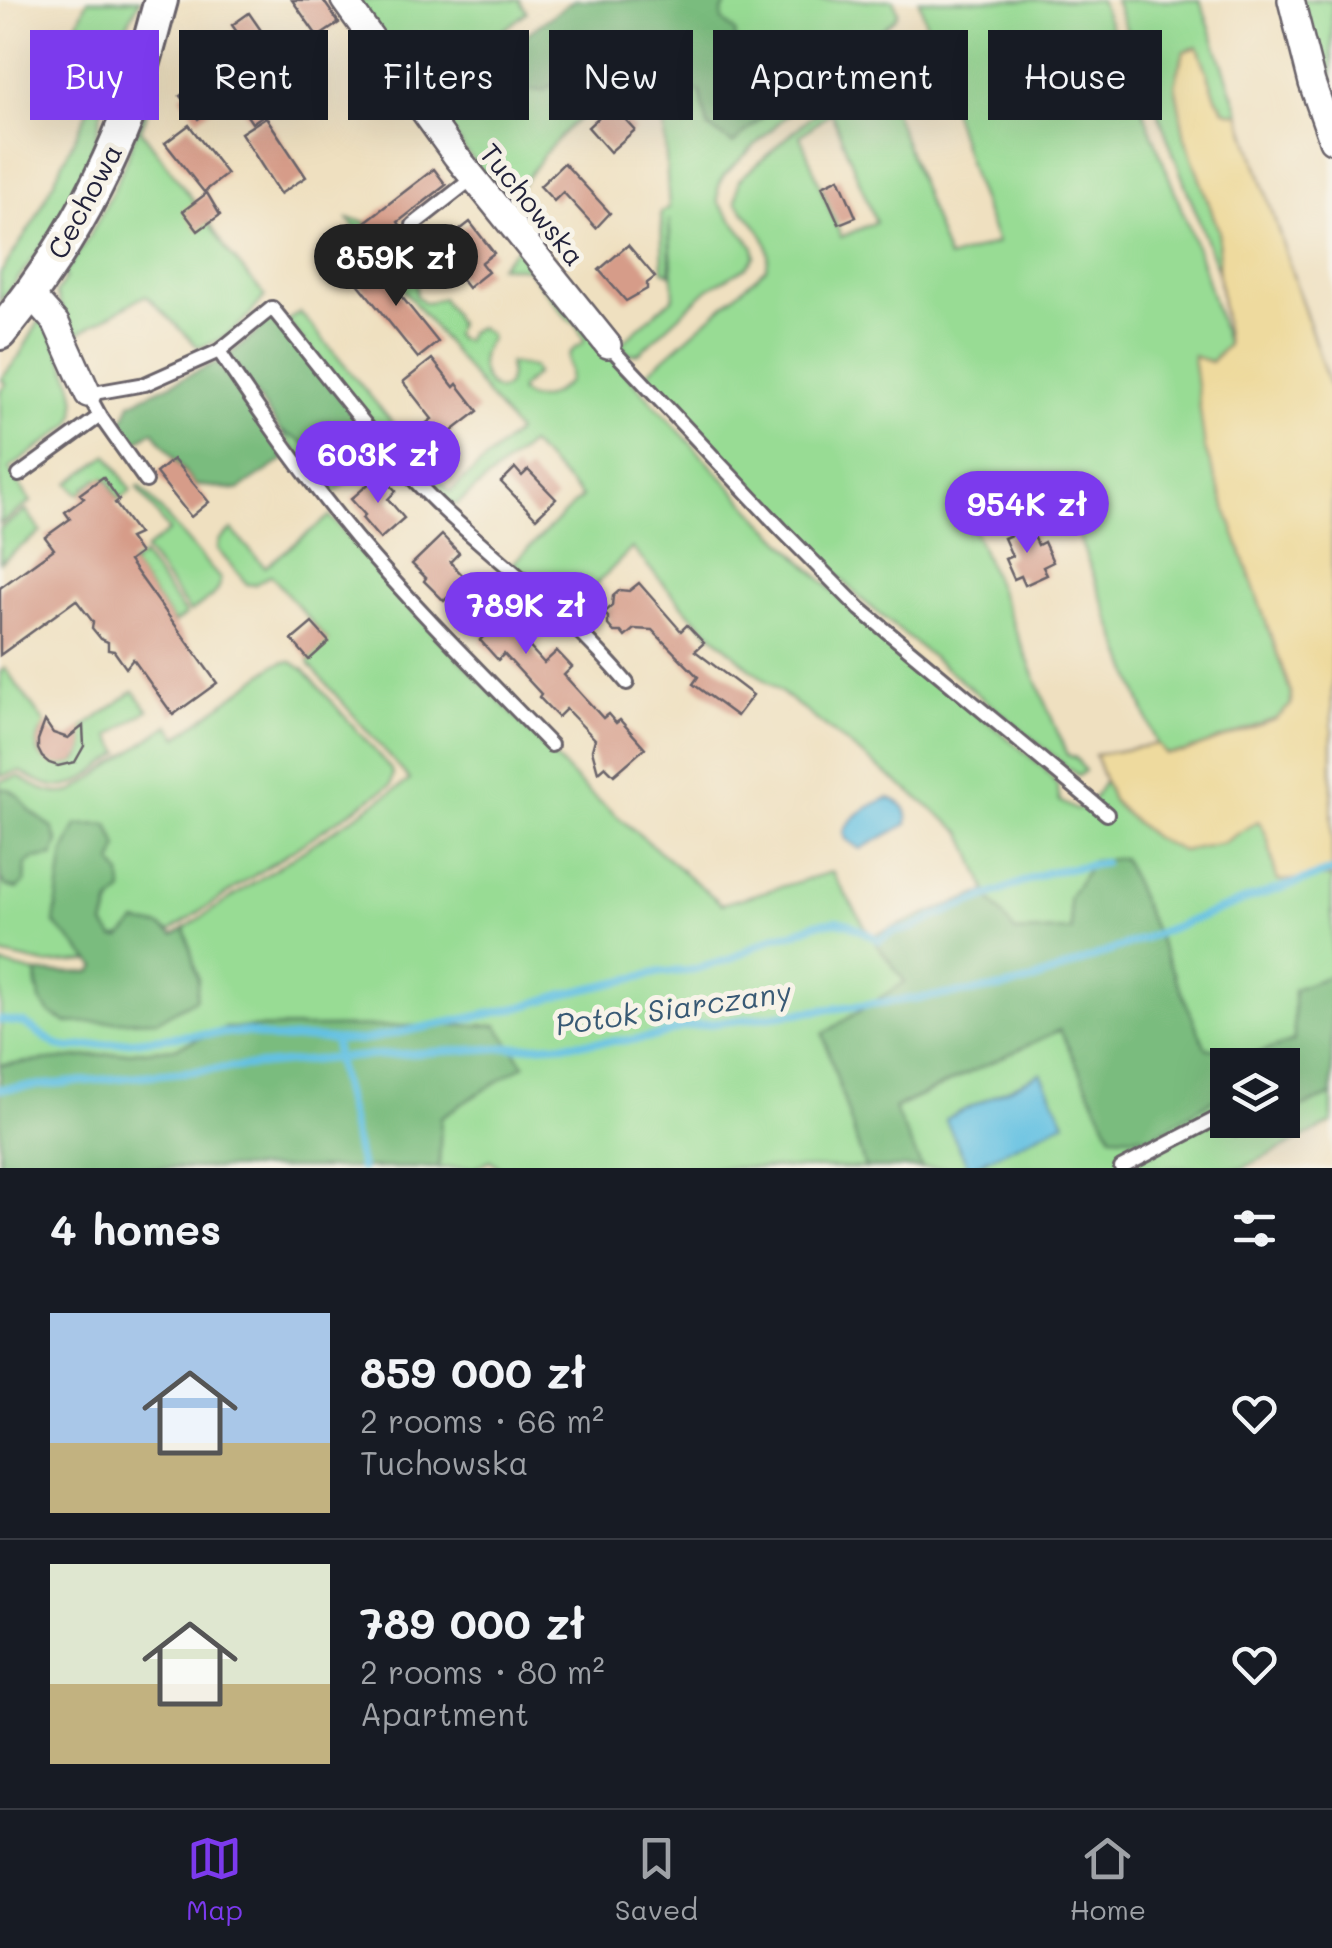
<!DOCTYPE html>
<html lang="en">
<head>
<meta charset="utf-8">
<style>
	:root { --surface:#171b24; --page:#242831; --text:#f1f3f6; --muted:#9ea1a6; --line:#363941; --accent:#7c3aed }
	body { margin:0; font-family:Mali,sans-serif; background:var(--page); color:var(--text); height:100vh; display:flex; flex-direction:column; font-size:38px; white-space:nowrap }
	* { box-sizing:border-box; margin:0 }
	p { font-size:32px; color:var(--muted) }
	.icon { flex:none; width:55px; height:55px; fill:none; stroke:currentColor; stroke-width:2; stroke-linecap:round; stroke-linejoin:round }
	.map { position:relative; height:1168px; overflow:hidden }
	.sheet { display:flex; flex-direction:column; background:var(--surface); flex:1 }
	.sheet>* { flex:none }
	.guide { position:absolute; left:30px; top:30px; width:1272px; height:90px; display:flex; gap:20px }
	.tools { position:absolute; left:1210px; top:1048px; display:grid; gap:20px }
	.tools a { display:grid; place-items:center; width:90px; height:90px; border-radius:0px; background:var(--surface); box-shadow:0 10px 40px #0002; font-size:50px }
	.price { position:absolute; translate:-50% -85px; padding:0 22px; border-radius:35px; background:var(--accent); color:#fff; font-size:32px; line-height:65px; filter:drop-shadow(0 2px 5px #0008) }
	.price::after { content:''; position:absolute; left:50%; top:60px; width:30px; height:22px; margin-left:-15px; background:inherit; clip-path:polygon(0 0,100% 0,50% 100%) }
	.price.selected { background:#222; color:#fff }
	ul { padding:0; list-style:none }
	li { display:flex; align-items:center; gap:30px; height:250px; padding:0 50px }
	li+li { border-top:2px solid var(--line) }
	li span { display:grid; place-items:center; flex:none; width:280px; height:200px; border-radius:0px; color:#555 }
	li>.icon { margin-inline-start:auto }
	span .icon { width:120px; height:120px; fill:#fffc; stroke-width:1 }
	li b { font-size:42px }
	h2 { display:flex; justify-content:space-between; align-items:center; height:120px; padding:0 50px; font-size:42px }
	.chip { padding:0 35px; border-radius:0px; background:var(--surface); box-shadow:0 10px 40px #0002; font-size:35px; line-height:90px }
	.chip.selected { background:var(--accent); color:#fff }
	.dock { display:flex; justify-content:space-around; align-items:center; height:140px; border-top:2px solid var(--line); background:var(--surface); font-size:28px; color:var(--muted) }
	.dock a { display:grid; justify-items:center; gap:5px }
	.dock .selected { color:var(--accent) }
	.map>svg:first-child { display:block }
	.green { fill:#98dc94; stroke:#5d7f68; stroke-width:2.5; fill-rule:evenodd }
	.forest { fill:#7abc7e; stroke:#4e6f5c; stroke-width:2.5 }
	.sand { fill:#eeda9e; stroke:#887e6c; stroke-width:2.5 }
	.water { fill:#64c1e2; stroke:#43728e; stroke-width:2.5 }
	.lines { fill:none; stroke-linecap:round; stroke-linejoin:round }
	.stream { stroke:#64c1e2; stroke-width:8 }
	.building { fill:#d69c89 }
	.service-casing { stroke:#6a646a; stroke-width:18 }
	.minor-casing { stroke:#6a646a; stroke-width:30 }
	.tertiary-casing { stroke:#6a646a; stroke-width:38 }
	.service { stroke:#fff; stroke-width:12 }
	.minor { stroke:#fff; stroke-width:25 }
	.tertiary { stroke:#fff; stroke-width:32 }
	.labels { text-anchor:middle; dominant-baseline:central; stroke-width:10; stroke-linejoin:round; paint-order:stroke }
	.street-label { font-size:28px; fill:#22223b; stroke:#f7f3e8 }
	.water-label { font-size:30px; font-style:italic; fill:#395a75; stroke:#f7f3e8 }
</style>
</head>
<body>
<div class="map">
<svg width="1332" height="1168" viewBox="0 0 1332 1168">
	<rect width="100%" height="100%" fill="#f7f3e8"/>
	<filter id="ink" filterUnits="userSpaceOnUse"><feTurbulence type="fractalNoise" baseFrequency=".01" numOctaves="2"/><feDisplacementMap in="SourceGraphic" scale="20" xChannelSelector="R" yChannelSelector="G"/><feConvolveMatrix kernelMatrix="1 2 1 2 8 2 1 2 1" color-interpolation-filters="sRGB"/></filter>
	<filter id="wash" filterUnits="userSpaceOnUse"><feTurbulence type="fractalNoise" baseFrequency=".0048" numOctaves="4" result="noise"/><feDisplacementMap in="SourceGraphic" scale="40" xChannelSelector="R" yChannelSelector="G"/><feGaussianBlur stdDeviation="2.25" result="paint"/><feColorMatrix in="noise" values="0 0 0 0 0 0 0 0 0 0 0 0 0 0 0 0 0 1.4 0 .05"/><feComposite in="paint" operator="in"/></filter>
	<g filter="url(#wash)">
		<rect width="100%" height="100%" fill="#efe0c0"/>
		<g class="green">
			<polygon points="88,0 140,0 120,38 90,41 80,62 63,55"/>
			<path d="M356,0H519L527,12C499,32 444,84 411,75Z"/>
			<polygon points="728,0 893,0 898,11 896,17 775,126 723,176 718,189 718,202 754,247 755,256 746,267 708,289 639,353 629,354 620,344 674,297 669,219 670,274 663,270 661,212 669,208 663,109 637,73 569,127 544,154 507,206 431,105 434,100 461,81 468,92 508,80 529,90 577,70 586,53 616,48 629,60 679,76 701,92 708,127 777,103 755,84 738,62 735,32 722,20 722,12"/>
			<path d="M919,0H1100L1199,254L1227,345L1211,362L1193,357L1291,693V705L1276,719L1185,752L1166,754L1157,744L1057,479L968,515L1067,755L1076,758L1085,771L1078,776L861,599L779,516L646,374L766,268C776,241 752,222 736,202L739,180L875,60L948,259L997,243L973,178ZM831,112L876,222L841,237L800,136Z"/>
			<polygon points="1115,0 1200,0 1240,114 1225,111 1216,97 1198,47 1184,51 1176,84 1185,138 1219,231 1218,271"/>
			<polygon points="1299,0 1332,0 1332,115"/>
			<path d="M155,89L141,130L207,219L227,251L265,296C248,318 226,343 198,347L147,296H144L72,337L56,293L66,278L63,275C104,221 129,157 150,92Z"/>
			<path d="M95,96L102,100C98,177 46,243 0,302V274L35,220Z"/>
			<path d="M348,219L365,222L395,265L413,266L417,270L416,296L425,303L442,298C447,308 455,314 458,325L454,334L457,339L465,341L470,331L479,327L489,334L490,339C460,379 516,417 509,363L533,367L536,374L521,388L520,392C536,407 554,395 568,382C574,361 558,357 583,343L584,339L576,324L568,319L528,269L499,266L517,248L632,380L764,523L853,611L1043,767L1057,785L1060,801L1076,810L1089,806L1105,781L1112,800L1128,816L1156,839L1223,843L1258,821C1271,834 1270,862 1278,880L1332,877V975L1294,989V1041L1228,1065L1222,1104L1227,1113L1228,1120H1232L1239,1132L1268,1120H1282L1283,1114L1332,1095V1123L1243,1168H922L894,1109L1061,1029L1088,1027L823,1034L865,1168H501L490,1160L475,1168H439L441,1117L523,1065L226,1028L175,1048L0,1065L1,964L36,973L37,990L198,979L185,928L410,780L310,665L309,660L328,641L271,575L254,585L247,584L217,549L220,539L232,530L265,567L330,516L400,598L586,790L722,904L832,872L871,936L905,982L1151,923L1122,858L1093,862L1069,898L1072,930L1015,932L990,899L963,833L751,669L692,616L632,548L569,612L513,563L582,497L530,444L457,504L448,506L444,503L360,409L287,321L300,312L450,492L517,432Z"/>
			<path d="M40,320L45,321C56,347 89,400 70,425L9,469L31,502L0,524V391L6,384L1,379L18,358Z"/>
			<path d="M280,430C311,447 334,462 370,464L330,496Z"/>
			<polygon points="108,455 131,491 119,500 109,481 104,478 99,480 97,479 84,488 85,491 80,494 75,491 69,483"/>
			<path d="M140,486L220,579C222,595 202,603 190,612L145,550L169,531L137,487Z"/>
			<polygon points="26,510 41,532 0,562 0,529"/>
			<polygon points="143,556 186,615 174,623 131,564"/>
			<path d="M292,662L304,670L389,767L393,774L391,785L169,932L160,926L114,938L104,925L121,875L76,945L91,961L45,964L0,954V878L6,886L25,882L26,864L33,859L53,856L52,827C44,821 35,816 29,810C18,798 17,790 0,789V781L19,776C36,788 53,797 74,791L169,725L178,737L275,665L284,662Z"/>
			<path d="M5,668L46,725C8,771 104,782 80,730L134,691L148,710L110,736L121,753C80,781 69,803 20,771L0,776V672Z"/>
		</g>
		<g class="forest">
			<polygon points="574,0 728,0 722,12 722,20 735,32 738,62 755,84 778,103 733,144 708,127 700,92 682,88 679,76 629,60 616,48 586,53 577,70 543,91 529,90 508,80 468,92 461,81"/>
			<polygon points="273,315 384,452 370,464 349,463 332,458 280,430 229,355 253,336"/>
			<polygon points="217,362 285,459 238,490 195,485 153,431 132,445 118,427 126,415 130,403"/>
			<polygon points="0,789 8,789 19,796 30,811 52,827 58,842 53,856 33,859 26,864 25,882 17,889 6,886 0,878"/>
			<polygon points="108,824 118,847 113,863 121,875 123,892 110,903 104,925 114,938 121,938 136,922 160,926 174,935 185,928 198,979 196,999 158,1020 67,1023 51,1014 40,1001 36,973 91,972 96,967 54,923 64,852 77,825"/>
			<polygon points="1123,858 1206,1048 1252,1055 1294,1041 1294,989 1332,975 1332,1095 1283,1114 1282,1065 1228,1065 1227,1113 1218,1097 1151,1137 1111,1135 1060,1030 894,1108 922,1168 865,1168 823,1034 905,982 871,936 987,891 990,899 1015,932 1072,930 1069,898 1093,861"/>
			<polygon points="497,1025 524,1065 441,1117 439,1168 0,1168 0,1065 175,1048 226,1028"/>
		</g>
		<path class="sand" d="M1198,47L1216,97L1225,111L1240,114L1332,394V877L1278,881C1271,862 1271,835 1258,821L1223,843L1182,851L1156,839L1128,816L1112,800L1095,755L1157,744L1166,754L1185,752L1276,719L1291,705V693L1205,449L1193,356L1211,362L1227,345L1218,271L1219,231L1185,138L1175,84L1184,51Z"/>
		<g class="water">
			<path d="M888,798C902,802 909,809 907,824L860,849L846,839L844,832C852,814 871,805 888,798Z"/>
			<polygon points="1041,1073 1065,1122 969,1168 945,1119"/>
		</g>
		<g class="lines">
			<g class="stream">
				<polyline points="0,1020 24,1023 58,1046 69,1048 189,1035 247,1032 273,1039 306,1038 359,1041 522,1007 564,994 661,972 688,971 728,960 776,936 793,934 815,924 837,921 849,924 879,940 892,932 911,929 935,917 1048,872 1103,863"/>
				<polyline points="335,1040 336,1058 361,1168"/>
				<polyline points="0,1089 336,1058 632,1040 657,1036 683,1027 1001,988 1028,982 1251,898 1332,871"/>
			</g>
		</g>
		<g id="blocks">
			<g class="building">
				<polygon points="292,0 323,0 339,23 318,37"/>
				<polygon points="249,13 289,71 260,91 272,109 252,123 232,93 198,119 180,96 246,45 232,25"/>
				<polygon points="612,105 635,130 610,152 588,127"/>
				<polygon points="266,117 306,177 280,194 241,133"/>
				<polygon points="189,125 227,174 204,192 165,143"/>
				<polygon points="564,163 610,213 596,228 563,192 554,201 540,186"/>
				<polygon points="434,169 446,185 398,222 406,234 385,249 365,222"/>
				<polygon points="839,178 856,217 839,224 822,186"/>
				<polygon points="207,193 220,215 198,231 183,211"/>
				<polygon points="470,222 494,253 481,263 488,272 468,288 437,248"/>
				<polygon points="628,245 655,277 647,283 647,289 626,301 599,270"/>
				<polygon points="373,261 438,342 418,358 353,277"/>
				<polygon points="432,359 454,387 457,384 478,411 434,445 420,428 432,419 403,382"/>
				<polygon points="173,459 209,502 191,517 156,473"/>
				<polygon points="515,468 522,476 528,470 556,499 536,518 501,482"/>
				<polygon points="380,474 396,491 388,499 404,518 380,539 362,518 365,515 351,499"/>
				<polygon points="103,477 119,500 115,503 138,534 129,538 140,553 129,561 217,683 173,715 133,659 126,668 114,651 108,650 108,642 101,639 92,628 93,622 76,600 0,655 0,588 54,549 45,537 70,519 65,512 84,498 80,494"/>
				<polygon points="1030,527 1038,545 1044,542 1053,562 1043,567 1047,575 1025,585 1021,576 1014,579 1005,559 1012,556 1004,538"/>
				<polygon points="442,535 459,553 450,562 489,603 498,594 515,613 507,622 544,663 557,651 572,667 564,675 603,718 608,714 616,723 620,720 645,748 614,775 605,766 598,772 592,750 595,739 566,709 558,717 539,697 541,694 504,654 498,660 480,640 483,637 447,598 444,601 424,581 426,578 412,564"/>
				<polygon points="639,583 681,631 687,625 704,643 695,651 753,695 737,716 693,684 698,677 652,630 634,629 625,637 621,632 614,632 608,625 608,617 604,613 612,606 613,596 620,590 629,591"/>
				<polygon points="312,623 329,642 309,660 292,640"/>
				<polygon points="45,721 53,733 68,738 83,726 84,746 75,762 58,766 49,763 42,757 38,749 38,740"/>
			</g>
		</g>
	</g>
	<g filter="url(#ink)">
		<use href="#blocks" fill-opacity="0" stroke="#6a646a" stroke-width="2.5"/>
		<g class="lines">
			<defs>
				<g id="service">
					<polyline points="413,225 473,178"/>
					<polyline points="608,345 781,529 860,609 1107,814"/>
					<path d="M219,351C262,416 306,478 356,538C417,610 485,677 551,745"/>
					<polyline points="19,475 100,416"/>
					<path d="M146,481L100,416L88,394L145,384L219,351L272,308C326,374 382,452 445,511C506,568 573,618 627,683"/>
					<polyline points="1121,1168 1219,1117"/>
				</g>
				<g id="minor">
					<polyline points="344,0 456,156 608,345"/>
					<polyline points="1291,0 1312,83 1332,140"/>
					<polyline points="31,295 56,323 88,394"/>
				</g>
				<path id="tertiary" d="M0,333C53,268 96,197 126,119C140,81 150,39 161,0"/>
			</defs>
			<use href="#service" class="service-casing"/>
			<use href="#minor" class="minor-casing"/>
			<use href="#tertiary" class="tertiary-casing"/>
			<use href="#service" class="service"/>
			<use href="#minor" class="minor"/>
			<use href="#tertiary" class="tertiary"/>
		</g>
	</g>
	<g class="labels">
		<g class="street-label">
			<text transform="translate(84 201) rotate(-62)">Cechowa</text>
			<text transform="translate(533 204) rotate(51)">Tuchowska</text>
		</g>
		<g class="water-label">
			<text transform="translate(673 1007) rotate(-8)">Potok Siarczany</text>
		</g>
	</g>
</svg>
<div class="tools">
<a><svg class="icon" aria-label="layers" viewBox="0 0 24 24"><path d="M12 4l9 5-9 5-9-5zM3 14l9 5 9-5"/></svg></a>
</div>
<b class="price selected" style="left:396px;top:309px">859K zł</b>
<b class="price" style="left:378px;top:506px">603K zł</b>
<b class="price" style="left:1027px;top:556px">954K zł</b>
<b class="price" style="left:526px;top:657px">789K zł</b>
<div class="guide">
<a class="chip selected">Buy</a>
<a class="chip">Rent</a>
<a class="chip">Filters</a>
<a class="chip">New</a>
<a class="chip">Apartment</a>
<a class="chip">House</a>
</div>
</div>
<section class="sheet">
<h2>4 homes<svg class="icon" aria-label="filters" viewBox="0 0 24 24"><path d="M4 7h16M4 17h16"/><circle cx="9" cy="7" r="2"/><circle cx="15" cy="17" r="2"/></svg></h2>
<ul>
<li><span style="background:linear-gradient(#a9c7e8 65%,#c2b280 0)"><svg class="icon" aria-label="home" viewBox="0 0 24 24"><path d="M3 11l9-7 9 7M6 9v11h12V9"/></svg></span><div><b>859 000 zł</b><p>2 rooms · 66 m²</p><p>Tuchowska</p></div><svg class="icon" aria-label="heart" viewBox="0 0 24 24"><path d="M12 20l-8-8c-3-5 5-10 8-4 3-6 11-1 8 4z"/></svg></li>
<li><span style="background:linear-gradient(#dfe7d0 60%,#c2b280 0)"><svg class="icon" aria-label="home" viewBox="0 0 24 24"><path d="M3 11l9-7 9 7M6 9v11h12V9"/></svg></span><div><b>789 000 zł</b><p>2 rooms · 80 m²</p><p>Apartment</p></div><svg class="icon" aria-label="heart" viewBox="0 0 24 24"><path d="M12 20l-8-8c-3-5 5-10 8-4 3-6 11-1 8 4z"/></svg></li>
</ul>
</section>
<nav class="dock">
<a class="selected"><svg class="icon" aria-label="map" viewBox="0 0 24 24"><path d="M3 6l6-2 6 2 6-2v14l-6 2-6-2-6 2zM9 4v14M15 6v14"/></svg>Map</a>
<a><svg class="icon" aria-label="saved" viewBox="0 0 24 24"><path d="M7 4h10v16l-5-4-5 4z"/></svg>Saved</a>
<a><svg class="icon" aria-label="home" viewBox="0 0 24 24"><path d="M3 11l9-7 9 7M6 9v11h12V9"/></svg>Home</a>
</nav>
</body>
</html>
